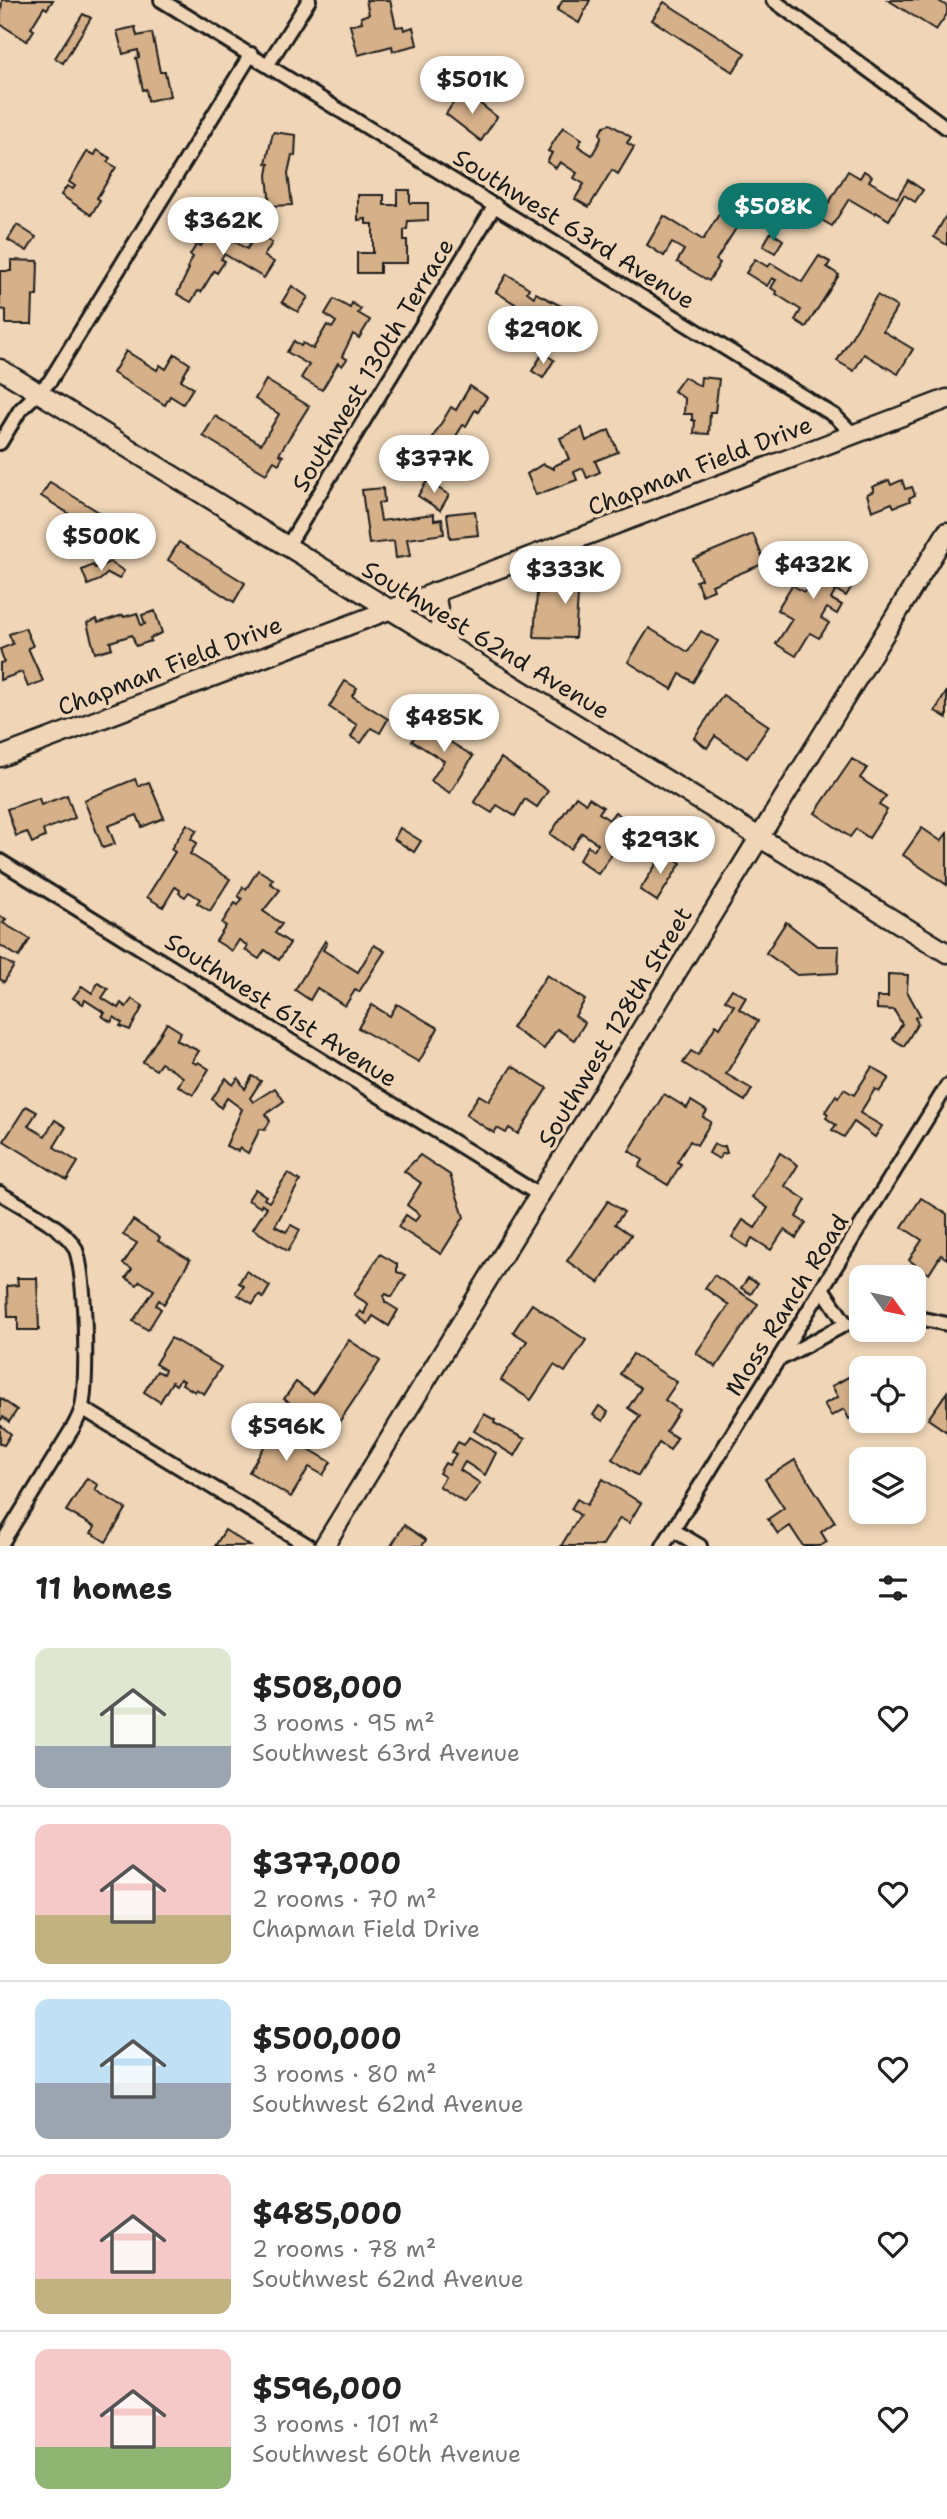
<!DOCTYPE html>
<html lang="en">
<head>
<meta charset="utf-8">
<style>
	:root { --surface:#fff; --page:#f6f6f6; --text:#222; --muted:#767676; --line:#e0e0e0; --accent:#0f766e }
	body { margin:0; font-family:"Shantell Sans",sans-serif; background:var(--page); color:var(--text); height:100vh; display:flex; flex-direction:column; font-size:26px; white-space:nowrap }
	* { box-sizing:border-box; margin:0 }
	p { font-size:23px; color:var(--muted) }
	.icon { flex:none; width:38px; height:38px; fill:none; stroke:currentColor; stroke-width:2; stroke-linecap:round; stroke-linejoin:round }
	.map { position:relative; height:1546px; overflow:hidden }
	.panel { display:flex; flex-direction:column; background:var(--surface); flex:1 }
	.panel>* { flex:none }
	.needle { width:46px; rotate:123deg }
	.controls { position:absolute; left:849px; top:1265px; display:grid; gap:14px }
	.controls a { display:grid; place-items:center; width:77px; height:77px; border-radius:14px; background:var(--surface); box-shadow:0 4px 10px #0003; font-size:35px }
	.price { position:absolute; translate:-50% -60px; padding:0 16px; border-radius:24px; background:#fff; color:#222; font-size:23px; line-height:46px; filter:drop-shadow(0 2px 4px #0008) }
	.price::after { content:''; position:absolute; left:50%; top:42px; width:21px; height:16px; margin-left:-10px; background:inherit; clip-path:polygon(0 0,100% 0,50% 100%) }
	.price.current { background:var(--accent); color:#fff }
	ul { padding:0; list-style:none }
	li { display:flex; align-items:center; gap:21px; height:175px; padding:0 35px }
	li+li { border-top:2px solid var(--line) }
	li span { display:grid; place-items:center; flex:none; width:196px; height:140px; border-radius:14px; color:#555 }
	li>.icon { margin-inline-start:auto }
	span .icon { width:84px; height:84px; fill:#fffc; stroke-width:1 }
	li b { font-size:30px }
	h2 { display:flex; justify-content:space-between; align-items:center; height:84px; padding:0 35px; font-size:30px }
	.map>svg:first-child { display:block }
	.building { fill:#d5b089; stroke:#1c1c1c; stroke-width:2 }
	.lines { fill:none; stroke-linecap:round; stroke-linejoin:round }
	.street-casing { stroke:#1c1c1c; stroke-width:18 }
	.secondary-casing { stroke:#1c1c1c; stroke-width:23 }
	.street { stroke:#f0d6b7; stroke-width:12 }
	.secondary { stroke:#f0d6b7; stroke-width:18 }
	.labels { text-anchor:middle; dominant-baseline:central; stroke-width:7; stroke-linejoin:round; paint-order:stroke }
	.street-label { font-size:24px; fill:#1c1c1c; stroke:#f0d6b7 }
</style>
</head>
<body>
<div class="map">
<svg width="947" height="1546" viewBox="0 0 947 1546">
	<rect width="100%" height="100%" fill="#f0d6b7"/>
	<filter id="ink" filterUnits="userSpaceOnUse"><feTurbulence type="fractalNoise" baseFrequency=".0143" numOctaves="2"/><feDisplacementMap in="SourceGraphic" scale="14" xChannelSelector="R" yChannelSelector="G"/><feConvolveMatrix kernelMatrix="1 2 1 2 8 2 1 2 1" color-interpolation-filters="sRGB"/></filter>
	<g filter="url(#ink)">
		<g class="building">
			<polygon points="2,0 53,0 47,9 44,7 31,28 34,30 27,41 0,24"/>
			<polygon points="366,0 390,0 396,27 403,26 404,30 413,27 417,45 393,51 392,46 358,55 350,25 362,22 361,17 369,14"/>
			<polygon points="563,0 590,0 579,23 557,10"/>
			<polygon points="888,0 937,0 947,6 947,14 936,30"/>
			<polygon points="664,2 745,53 733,72 652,20"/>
			<polygon points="83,14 91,18 63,63 55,58"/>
			<polygon points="135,27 137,36 152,33 160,72 165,72 170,96 148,101 146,89 143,90 136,58 139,57 138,50 123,54 117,31"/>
			<polygon points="459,94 467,99 469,95 497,117 481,141 446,114"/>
			<polygon points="610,124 631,137 627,143 634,147 618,174 612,170 589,207 575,199 584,184 574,178 577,173 560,162 556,168 547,162 552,153 548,151 563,127 582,139 578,146 592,155 601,139 600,133 604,126"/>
			<polygon points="273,132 296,135 295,156 292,155 288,173 292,205 270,206 267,175 269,164 266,163"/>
			<polygon points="97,150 110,158 107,162 116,167 97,198 100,200 91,215 61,195 67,186 73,189 75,186 69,182 87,152 95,155"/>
			<polygon points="848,171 860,178 864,171 872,176 869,181 897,198 908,180 923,190 915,202 904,195 889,220 876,212 875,214 849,199 832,226 806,211 815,196 828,204"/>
			<polygon points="397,190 410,190 410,203 428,203 428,220 408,221 407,229 404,230 404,240 407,240 407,263 380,263 380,273 357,273 357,253 373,253 373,224 366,224 366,219 358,220 358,195 384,195 384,205 397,205"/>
			<polygon points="721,211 740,222 716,260 720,263 709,281 677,262 684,250 672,243 664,256 647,245 664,216 703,240"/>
			<polygon points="226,214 240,222 230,239 247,249 257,233 272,243 264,256 274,262 264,278 224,254 221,259 225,261 217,273 214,271 201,292 198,291 191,302 177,294 189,269 187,268 193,257 190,255 197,244 201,246 214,226 217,228"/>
			<polygon points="947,214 947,245 934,237"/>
			<polygon points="17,225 36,237 27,251 8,240"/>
			<polygon points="771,232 783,240 775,253 763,246"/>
			<polygon points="819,256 830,262 827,267 839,275 806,327 795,320 801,310 776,294 777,292 771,288 776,280 772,278 767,286 746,273 755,259 768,267 771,263 802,282"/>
			<polygon points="11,260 38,261 37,296 33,296 32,324 6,324 6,310 0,309 0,271 11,271"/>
			<polygon points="507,274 529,288 527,292 534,297 536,293 567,309 549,336 536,328 541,320 496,292"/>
			<polygon points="292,286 308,297 298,312 282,302"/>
			<polygon points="877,295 897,307 883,331 913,349 898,374 864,354 854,371 837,361"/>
			<polygon points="334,299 350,308 352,303 361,309 358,313 370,320 359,338 353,334 342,356 347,359 342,366 338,363 322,390 301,378 309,365 287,352 294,341 301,346 303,343 313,349 327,325 332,328 336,322 325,314"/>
			<polygon points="126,351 157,370 160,365 166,369 175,354 190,364 181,380 193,388 183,404 170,396 165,405 113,373"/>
			<polygon points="543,353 554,360 543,378 532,371"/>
			<polygon points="684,377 700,386 701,377 719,379 715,412 710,412 709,434 694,433 695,421 692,420 692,414 684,414 685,399 674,391"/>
			<polygon points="266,380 309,406 279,454 283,456 279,464 274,461 266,474 203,436 215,416 261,444 279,414 255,399"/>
			<polygon points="470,386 487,397 478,412 475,410 466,426 463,425 456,436 470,444 461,459 436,443 438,440 433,437 451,407 456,410"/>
			<polygon points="582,428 586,441 609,430 618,452 595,461 600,472 587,478 583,468 574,472 577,480 536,495 527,474 543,464 554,469 554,466 569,459 560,438"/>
			<polygon points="889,480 891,485 902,480 905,489 912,487 915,495 909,498 910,501 894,507 892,503 872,511 867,494 874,491 872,487"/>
			<polygon points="427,481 449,495 440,510 418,496"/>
			<polygon points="50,482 107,517 98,532 41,496"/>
			<polygon points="383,488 384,502 378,503 381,521 434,514 434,520 442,519 444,534 407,539 410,556 396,558 394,541 369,544 362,490"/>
			<polygon points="475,511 478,535 450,538 447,514"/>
			<polygon points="753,534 765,563 712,585 714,590 702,595 696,581 701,579 693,559"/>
			<polygon points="179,542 245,583 234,602 168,560"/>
			<polygon points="814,554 827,562 831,554 853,568 846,579 854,583 846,596 836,590 831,599 842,605 837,614 827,608 821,618 829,623 819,638 810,633 796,656 776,644 792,619 777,610 792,585 804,592 812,580 802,574"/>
			<polygon points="110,562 124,571 119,579 108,573 100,580 88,585 82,570 93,565 95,568"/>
			<polygon points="605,568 608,576 612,574 614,581 578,596 575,638 534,637 537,593 548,593 549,590"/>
			<polygon points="155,611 162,633 150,638 151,641 136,646 132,635 110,642 112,648 95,653 87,623 97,619 98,623 123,615 124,617 137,613 141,625 145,624 142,615"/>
			<polygon points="25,628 33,646 28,648 43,681 28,687 22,672 0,680 0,663 4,662 0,649 13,644 9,634"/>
			<polygon points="649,628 688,652 701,631 718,641 693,682 680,674 672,689 628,662"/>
			<polygon points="345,681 357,688 352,696 388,719 380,733 371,728 361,743 351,737 357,725 329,707"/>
			<polygon points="947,691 947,718 935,711"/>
			<polygon points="723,695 769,726 747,758 715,736 707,748 694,738"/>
			<polygon points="441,719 455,727 447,740 473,756 450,793 431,781 444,761 412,741 423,723 435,730"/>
			<polygon points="501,758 548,791 537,807 525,799 515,816 497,805 492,813 474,802"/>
			<polygon points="852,759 867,768 860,778 886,796 879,805 887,810 869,838 856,829 850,837 815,813"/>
			<polygon points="135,779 138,786 149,782 164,818 142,827 137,815 108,826 115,844 103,848 84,800"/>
			<polygon points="67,795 75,818 43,830 45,837 32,843 27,832 16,836 7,809 39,798 41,805"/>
			<polygon points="576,796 586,803 589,798 603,807 599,813 609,820 615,812 633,825 598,874 579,860 588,846 594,850 598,844 582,833 571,849 550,834"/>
			<polygon points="187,824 197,830 191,839 197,843 190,854 230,879 210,911 197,903 200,899 189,892 185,897 179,893 180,890 175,887 163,907 147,897 175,852 171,849"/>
			<polygon points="400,828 421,841 414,852 394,839"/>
			<polygon points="922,828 941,841 947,833 947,885 903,855"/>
			<polygon points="664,852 681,863 657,901 640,890"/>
			<polygon points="258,870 273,879 270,883 280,890 263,911 282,924 275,933 290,943 279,960 265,950 259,959 245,950 248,946 239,940 232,951 216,941 226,926 222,923 235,903 238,905 242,899 238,896 243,887 246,889"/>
			<polygon points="0,916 6,919 3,923 30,939 19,957 0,945"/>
			<polygon points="786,922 817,946 839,946 838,973 797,975 766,953"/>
			<polygon points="325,941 327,943 323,950 358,972 374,945 385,951 359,992 355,990 345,1006 317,988 310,1000 295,990"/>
			<polygon points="0,958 14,966 4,982 0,979"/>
			<polygon points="888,974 908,975 907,991 920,1015 915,1018 918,1023 904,1046 893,1039 902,1024 894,1010 877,1009 877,997 888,997"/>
			<polygon points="547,975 585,1000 575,1016 585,1023 574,1040 557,1029 544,1049 512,1028"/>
			<polygon points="98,983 108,989 102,998 118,1008 121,1003 126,1007 132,999 143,1006 130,1030 120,1026 122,1023 114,1017 111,1022 102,1016 105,1013 85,1000 83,1004 73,998 82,986 92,993"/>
			<polygon points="732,989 746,997 739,1009 758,1021 726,1074 752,1089 745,1101 683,1063 691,1051 698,1055 716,1025 720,1028 734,1005 725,1000"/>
			<polygon points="397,1004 438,1028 419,1062 358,1028 372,1005 390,1016"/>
			<polygon points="167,1023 181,1032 176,1040 199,1051 192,1062 197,1064 198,1062 209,1069 193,1095 178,1086 183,1077 161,1063 156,1070 143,1062"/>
			<polygon points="512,1066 547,1088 518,1134 509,1128 506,1133 497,1128 494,1133 466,1115 479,1095 489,1101"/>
			<polygon points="872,1067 889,1078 879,1092 875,1089 860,1113 882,1126 875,1137 854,1122 844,1137 832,1130 836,1125 826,1118 828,1114 825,1112 836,1095 838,1098 844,1089 854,1095"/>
			<polygon points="252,1076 261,1081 250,1098 253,1102 275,1088 284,1101 266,1114 270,1121 265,1130 260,1129 248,1153 240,1148 238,1151 226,1146 242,1109 227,1098 221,1108 212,1099 226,1078 233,1085 238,1078 245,1089"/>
			<polygon points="664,1094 687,1108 691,1101 707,1111 703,1117 711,1122 697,1145 690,1141 677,1162 681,1164 668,1185 639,1167 643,1160 629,1151"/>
			<polygon points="26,1106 37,1112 28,1126 45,1136 55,1120 66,1127 54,1147 78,1162 67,1180 4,1141"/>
			<polygon points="714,1144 720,1147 725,1146 727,1153 722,1154 719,1159 709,1153"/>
			<polygon points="780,1153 798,1165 785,1186 806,1200 796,1217 806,1223 796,1238 784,1230 771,1250 752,1238 747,1247 732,1237 743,1220 755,1228 768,1208 752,1197"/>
			<polygon points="420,1155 450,1175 464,1217 441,1254 398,1227 406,1215 415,1221 420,1215 407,1205 421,1183 404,1171"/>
			<polygon points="288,1173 300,1181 275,1226 286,1232 291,1225 300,1230 288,1251 253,1229 267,1207 262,1204 260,1207 248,1200 255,1189 266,1196 264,1199 269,1202"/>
			<polygon points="921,1198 947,1214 947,1259 941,1255 929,1274 909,1260 922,1240 902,1227"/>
			<polygon points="608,1201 624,1212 615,1224 631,1235 599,1283 567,1261"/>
			<polygon points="133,1220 160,1238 158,1241 190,1260 164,1304 159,1300 156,1305 161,1309 148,1330 133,1321 154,1290 140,1281 137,1285 126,1278 132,1269 123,1264 137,1243 123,1235"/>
			<polygon points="380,1254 397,1264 397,1272 406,1275 392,1297 386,1294 384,1296 385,1302 398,1310 389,1326 373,1316 368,1324 357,1316 360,1311 364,1314 368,1304 354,1295"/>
			<polygon points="246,1271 270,1286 263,1298 259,1295 253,1304 238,1295 244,1286 239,1283"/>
			<polygon points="714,1275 758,1304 716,1367 696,1353 729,1305 705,1288"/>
			<polygon points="17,1278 37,1278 39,1330 18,1330 18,1317 8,1317 7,1286 18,1285"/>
			<polygon points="748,1278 758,1283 751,1294 741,1288"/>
			<polygon points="532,1304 586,1340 565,1372 554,1365 531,1400 501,1380 527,1341 513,1332"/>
			<polygon points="171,1338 221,1367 204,1394 196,1389 195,1392 182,1384 184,1381 180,1379 176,1385 172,1382 160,1402 144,1392 157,1371 163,1374 165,1370 155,1364"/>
			<polygon points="349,1340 380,1361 333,1431 284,1399 296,1382 313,1394"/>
			<polygon points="633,1354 677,1382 665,1400 679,1410 666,1431 677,1438 670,1450 659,1443 638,1476 612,1459 640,1416 628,1408 641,1388 620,1374"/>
			<polygon points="861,1370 861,1413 849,1419 844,1409 831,1416 824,1404 838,1397 832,1386"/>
			<polygon points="947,1392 947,1432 928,1419"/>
			<polygon points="0,1398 17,1410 9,1422 3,1417 0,1421"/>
			<polygon points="599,1406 608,1412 603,1421 593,1415"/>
			<polygon points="484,1414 495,1420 494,1423 525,1439 515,1456 474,1431"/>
			<polygon points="0,1425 11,1434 4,1445 0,1444"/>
			<polygon points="275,1429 331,1462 323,1475 309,1467 291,1497 249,1472"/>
			<polygon points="469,1437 496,1453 485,1475 465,1462 460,1470 480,1483 465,1503 439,1486 445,1477 439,1473 445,1463 449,1465 456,1454 452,1452 458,1442 464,1445"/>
			<polygon points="795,1460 835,1522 821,1532 827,1542 820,1546 803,1546 790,1526 778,1534 768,1519 784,1508 765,1479"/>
			<polygon points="87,1478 98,1485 95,1490 126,1509 106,1542 91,1533 95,1527 66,1511"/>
			<polygon points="603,1479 641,1503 629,1523 620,1518 602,1546 561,1546 580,1515 571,1509 577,1499 587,1505"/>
			<polygon points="404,1525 426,1540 422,1546 391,1546"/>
			<polygon points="225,1530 250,1546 215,1546"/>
		</g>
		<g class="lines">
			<defs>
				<g id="street">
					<polyline points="161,0 835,416 853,434"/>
					<polyline points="773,0 947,128"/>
					<polyline points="268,64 309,0"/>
					<polyline points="0,443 20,410 50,381 251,54"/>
					<polyline points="287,547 495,205"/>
					<polyline points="0,861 541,1196"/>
					<path d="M0,1193C22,1207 61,1225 74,1246C86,1265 88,1382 82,1406C81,1413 77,1420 74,1426L0,1546"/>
					<polyline points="914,1317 947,1324"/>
					<polyline points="780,1359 846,1324 822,1288"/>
					<polyline points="82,1408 309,1546"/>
					<polyline points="673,1530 700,1546"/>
					<polyline points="663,1546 947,1086"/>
				</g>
				<g id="secondary">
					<polyline points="0,369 947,953"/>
					<polyline points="435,592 441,627 447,645"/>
					<polyline points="0,757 947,399"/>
					<polyline points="324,1546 947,532"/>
				</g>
			</defs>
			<use href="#street" class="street-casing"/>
			<use href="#secondary" class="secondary-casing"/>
			<use href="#street" class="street"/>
			<use href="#secondary" class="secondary"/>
		</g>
	</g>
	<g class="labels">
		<g class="street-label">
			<text transform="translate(574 229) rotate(32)">Southwest 63rd Avenue</text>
			<text transform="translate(373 365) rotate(-59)">Southwest 130th Terrace</text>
			<text transform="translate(700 466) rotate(-21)">Chapman Field Drive</text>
			<text transform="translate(486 640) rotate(31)">Southwest 62nd Avenue</text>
			<text transform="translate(170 666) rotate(-21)">Chapman Field Drive</text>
			<text transform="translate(281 1010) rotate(32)">Southwest 61st Avenue</text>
			<text transform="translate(615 1027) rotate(-59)">Southwest 128th Street</text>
			<text transform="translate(787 1305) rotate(-58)">Moss Ranch Road</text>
		</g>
	</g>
</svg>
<div class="controls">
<a><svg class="needle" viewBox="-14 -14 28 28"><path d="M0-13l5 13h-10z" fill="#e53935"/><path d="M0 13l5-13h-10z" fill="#767676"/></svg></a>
<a><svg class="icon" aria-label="locate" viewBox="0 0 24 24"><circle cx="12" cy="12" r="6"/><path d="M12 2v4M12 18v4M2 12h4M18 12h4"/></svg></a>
<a><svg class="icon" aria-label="layers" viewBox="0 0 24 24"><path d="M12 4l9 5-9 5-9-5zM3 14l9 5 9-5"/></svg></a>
</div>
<b class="price" style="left:472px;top:116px">$501K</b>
<b class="price current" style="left:773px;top:243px">$508K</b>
<b class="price" style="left:223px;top:257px">$362K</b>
<b class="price" style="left:543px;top:366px">$290K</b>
<b class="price" style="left:434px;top:495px">$377K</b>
<b class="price" style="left:101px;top:573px">$500K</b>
<b class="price" style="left:813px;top:601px">$432K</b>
<b class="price" style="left:565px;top:606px">$333K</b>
<b class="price" style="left:444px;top:754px">$485K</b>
<b class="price" style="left:660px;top:876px">$293K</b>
<b class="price" style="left:286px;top:1463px">$596K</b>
</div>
<section class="panel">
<h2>11 homes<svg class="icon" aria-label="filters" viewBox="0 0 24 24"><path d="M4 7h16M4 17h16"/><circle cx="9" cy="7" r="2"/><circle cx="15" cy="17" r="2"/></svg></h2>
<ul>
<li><span style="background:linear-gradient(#dfe7d0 70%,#9aa5b1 0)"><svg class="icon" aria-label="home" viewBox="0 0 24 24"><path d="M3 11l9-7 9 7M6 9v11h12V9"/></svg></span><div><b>$508,000</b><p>3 rooms · 95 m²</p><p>Southwest 63rd Avenue</p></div><svg class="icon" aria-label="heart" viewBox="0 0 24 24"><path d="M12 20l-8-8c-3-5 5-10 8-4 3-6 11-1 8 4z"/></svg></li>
<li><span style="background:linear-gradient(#f6c9c9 65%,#c2b280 0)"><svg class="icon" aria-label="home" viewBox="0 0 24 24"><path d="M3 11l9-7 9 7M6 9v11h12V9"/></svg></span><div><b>$377,000</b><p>2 rooms · 70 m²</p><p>Chapman Field Drive</p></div><svg class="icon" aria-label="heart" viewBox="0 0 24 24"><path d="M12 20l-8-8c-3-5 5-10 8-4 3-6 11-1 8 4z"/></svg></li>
<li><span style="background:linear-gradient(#bfe0f5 60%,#9aa5b1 0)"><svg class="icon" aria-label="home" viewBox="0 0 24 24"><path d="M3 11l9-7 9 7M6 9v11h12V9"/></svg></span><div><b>$500,000</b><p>3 rooms · 80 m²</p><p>Southwest 62nd Avenue</p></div><svg class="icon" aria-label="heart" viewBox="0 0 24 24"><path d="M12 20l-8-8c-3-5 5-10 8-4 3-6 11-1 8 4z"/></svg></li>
<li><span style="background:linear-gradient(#f6c9c9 75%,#c2b280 0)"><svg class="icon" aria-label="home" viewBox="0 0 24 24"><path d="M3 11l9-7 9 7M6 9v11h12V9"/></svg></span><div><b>$485,000</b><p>2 rooms · 78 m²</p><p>Southwest 62nd Avenue</p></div><svg class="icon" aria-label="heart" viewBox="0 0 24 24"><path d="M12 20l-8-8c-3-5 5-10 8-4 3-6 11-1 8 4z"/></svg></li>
<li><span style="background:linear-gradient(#f6c9c9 70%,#8fb573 0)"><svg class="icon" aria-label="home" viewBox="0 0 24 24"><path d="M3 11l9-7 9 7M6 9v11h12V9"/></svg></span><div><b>$596,000</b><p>3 rooms · 101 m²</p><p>Southwest 60th Avenue</p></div><svg class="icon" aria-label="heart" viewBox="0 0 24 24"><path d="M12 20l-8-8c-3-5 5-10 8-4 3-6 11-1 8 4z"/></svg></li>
</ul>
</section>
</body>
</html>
